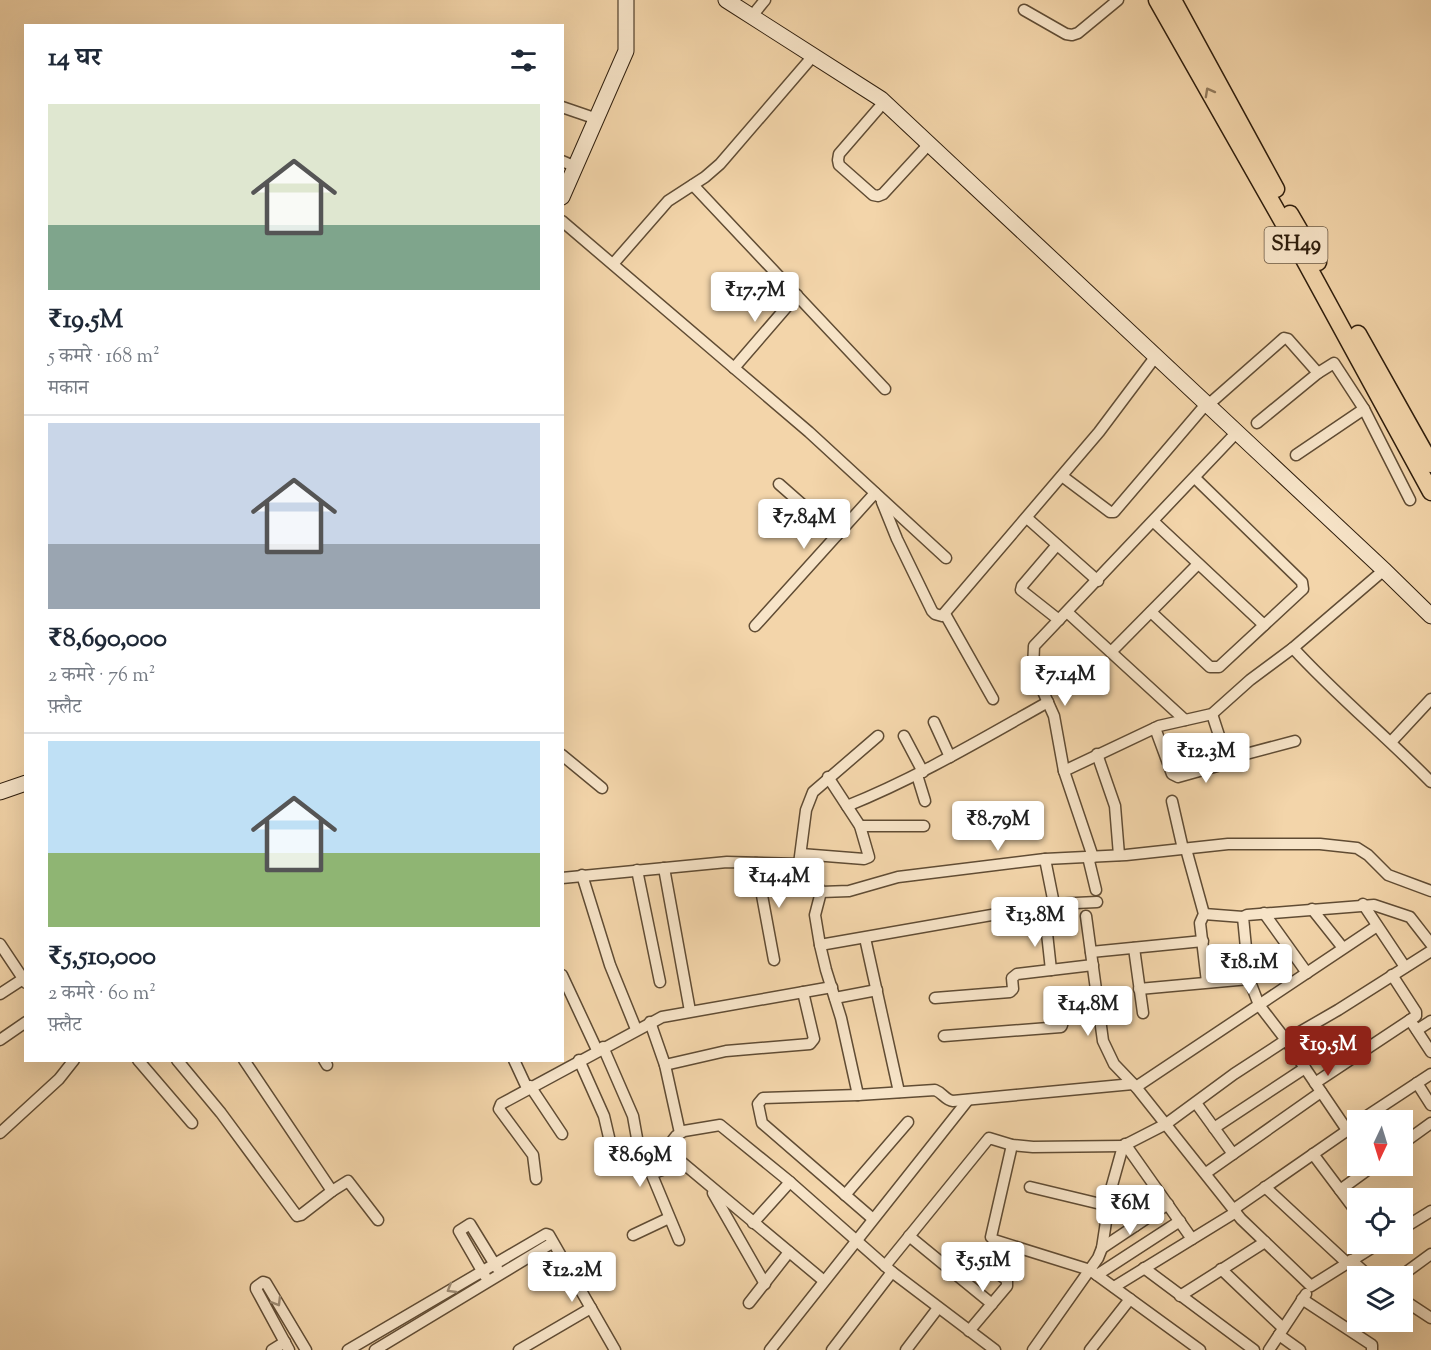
<!DOCTYPE html>
<html lang="hi">
<head>
<meta charset="utf-8">
<style>
	:root { --surface:#fff; --page:#f2f2f3; --text:#1f2937; --muted:#747a83; --line:#e0e1e3; --accent:#8f2418 }
	body { margin:0; font-family:"Sorts Mill Goudy","Noto Serif Devanagari",serif; background:var(--page); color:var(--text); height:100vh; display:flex; flex-direction:column; font-size:22px; white-space:nowrap }
	* { box-sizing:border-box; margin:0 }
	p { font-size:20px; color:var(--muted) }
	.icon { flex:none; width:33px; height:33px; fill:none; stroke:currentColor; stroke-width:2; stroke-linecap:round; stroke-linejoin:round }
	.map { position:relative; flex:1; overflow:hidden }
	.sheet { position:absolute; left:24px; top:24px; width:540px; height:1038px; display:flex; flex-direction:column; background:var(--surface); border-radius:0px; box-shadow:0 6px 24px #0002 }
	.sheet>* { flex:none }
	.needle { width:39px; rotate:184deg }
	.controls { position:absolute; left:1347px; top:1110px; display:grid; gap:12px }
	.controls a { display:grid; place-items:center; width:66px; height:66px; border-radius:0px; background:var(--surface); box-shadow:0 6px 24px #0002; font-size:30px }
	.price { position:absolute; translate:-50% -51px; padding:0 14px; border-radius:6px; background:#fff; color:#222; font-size:20px; line-height:39px; filter:drop-shadow(0 2px 3px #0008) }
	.price::after { content:''; position:absolute; left:50%; top:36px; width:18px; height:14px; margin-left:-9px; background:inherit; clip-path:polygon(0 0,100% 0,50% 100%) }
	.price.selected { background:var(--accent); color:#fff }
	ul { padding:0; list-style:none }
	li { display:grid; align-content:center; gap:12px; height:318px; padding:0 24px }
	li+li { border-top:2px solid var(--line) }
	li span { display:grid; place-items:center; height:186px; border-radius:0px; color:#555 }
	li>.icon { margin-inline-start:auto }
	span .icon { width:108px; height:108px; fill:#fffc; stroke-width:1 }
	li b { font-size:26px }
	h2 { display:flex; justify-content:space-between; align-items:center; height:72px; padding:0 24px; font-size:26px }
	.map>svg:first-child { display:block }
	.lines { fill:none; stroke-linecap:round; stroke-linejoin:round }
	.street-casing { stroke:#604c34; stroke-width:13 }
	.secondary-casing { stroke:#2f1e0d; stroke-width:17 }
	.primary-casing { stroke:#2f1e0d; stroke-width:19 }
	.street { stroke:#f7e4c8; stroke-width:10 }
	.secondary { stroke:#f7e4c8; stroke-width:15 }
	.primary { stroke:#f3d5aa; stroke-width:16 }
	.oneway { stroke:#917a5c }
	.oneway2 { stroke:#9d8b74 }
	.labels { text-anchor:middle; dominant-baseline:central; stroke-width:5; stroke-linejoin:round; paint-order:stroke }
	.shield { fill:#f7e4c8; stroke:#6b5945; stroke-width:1.5 }
	.shield-label { font-size:21px; font-weight:bold; fill:#2f1e0d }
</style>
</head>
<body>
<div class="map">
<svg width="1431" height="1350" viewBox="0 0 1431 1350">
	<rect width="100%" height="100%" fill="#f3d5aa"/>
	<filter id="stains"><feTurbulence type="fractalNoise" baseFrequency=".00333" numOctaves="4"/><feColorMatrix values="0 0 0 0 .2 0 0 0 0 .09 0 0 0 0 .02 0 0 0 .5 -.17"/></filter>
	<radialGradient id="worn" r=".72"><stop offset=".6" stop-color="#630" stop-opacity="0"/><stop offset="1" stop-color="#630" stop-opacity=".3"/></radialGradient>
	<g class="lines">
		<defs>
			<g id="street">
				<polyline points="1024,10 1066,34 1072,35 1078,33 1118,0"/>
				<polyline points="752,16 765,0"/>
				<polyline points="884,102 839,154 838,160 839,165 873,195 878,196 883,194 929,144"/>
				<polyline points="562,107 597,119"/>
				<polyline points="562,161 576,167"/>
				<polyline points="693,185 885,389"/>
				<polyline points="562,221 809,432 946,558"/>
				<polyline points="613,264 668,201 705,177 720,164 813,56"/>
				<polyline points="734,368 797,295"/>
				<polyline points="1208,405 1284,338 1288,339 1318,373"/>
				<polyline points="1257,423 1318,373 1334,363 1364,409 1410,500"/>
				<polyline points="1296,455 1364,409"/>
				<polyline points="1062,476 1110,512 1114,512 1207,403"/>
				<polyline points="779,484 837,535"/>
				<polyline points="882,502 897,539 932,611 935,614 942,616 1099,432 1156,356"/>
				<polyline points="1027,518 1098,581"/>
				<polyline points="1154,522 1264,625"/>
				<polyline points="1057,545 1022,586 1021,590 1059,620"/>
				<polyline points="1067,612 1185,720"/>
				<polyline points="1151,612 1210,667 1219,667 1303,589 1302,582 1195,478"/>
				<polyline points="945,614 993,699"/>
				<polyline points="755,626 875,493"/>
				<path d="M1293,648C1336,695 1386,736 1431,782"/>
				<polyline points="1111,652 1198,564"/>
				<polyline points="934,722 950,757"/>
				<polyline points="1155,728 1172,774 1178,777 1228,763 1212,714"/>
				<polyline points="904,736 923,772"/>
				<polyline points="1391,742 1431,699"/>
				<polyline points="1097,754 1115,806 1119,855"/>
				<polyline points="562,755 602,788"/>
				<polyline points="1227,759 1295,741"/>
				<polyline points="1064,771 1054,716 1033,669 1034,646 1237,432"/>
				<polyline points="917,775 925,801"/>
				<polyline points="1172,801 1183,849"/>
				<path d="M847,806C917,778 982,739 1048,702"/>
				<polyline points="860,826 924,826"/>
				<polyline points="1186,849 1204,914 1200,923 1207,982"/>
				<polyline points="801,854 864,859 869,857 860,826 828,777"/>
				<polyline points="1088,857 1096,890"/>
				<polyline points="1093,857 1064,771 1159,726 1212,714 1250,680 1293,648 1384,570"/>
				<polyline points="1045,859 1054,904"/>
				<polyline points="756,863 774,960"/>
				<polyline points="799,864 806,810 813,792 878,736"/>
				<polyline points="664,868 690,1011"/>
				<polyline points="637,870 660,982"/>
				<polyline points="582,875 610,965 636,1029"/>
				<path d="M562,878L727,862L799,864C814,870 814,880 821,892L849,891L898,877L1045,859L1126,855L1228,844H1320L1357,848L1368,855L1388,875L1431,891"/>
				<polyline points="821,892 815,915 820,945 826,970 841,1018 858,1095 763,1098 758,1104 762,1123 873,1219"/>
				<polyline points="1363,904 1405,967"/>
				<polyline points="1312,909 1343,948"/>
				<polyline points="1264,913 1307,973"/>
				<polyline points="1204,914 1243,917"/>
				<polyline points="1086,916 1103,1041 1114,1064 1136,1087 1241,1219 1311,1286 1378,1244"/>
				<polyline points="1046,924 1051,970"/>
				<polyline points="865,938 899,1092"/>
				<polyline points="0,944 26,983"/>
				<polyline points="820,945 1054,904 1097,902"/>
				<polyline points="1134,948 1143,1013"/>
				<polyline points="1091,952 1203,941"/>
				<polyline points="562,975 597,1050"/>
				<polyline points="1139,989 1249,979"/>
				<polyline points="0,994 23,979"/>
				<polyline points="835,998 877,990"/>
				<polyline points="935,998 1010,992 1013,989 1012,978 1017,974 1093,965"/>
				<polyline points="1410,1020 1431,1052"/>
				<polyline points="650,1022 665,1065 680,1133"/>
				<polyline points="1417,1030 1431,1021"/>
				<path d="M944,1036L1061,1027C1065,1022 1060,1014 1066,1010L1098,1007"/>
				<polyline points="0,1040 26,1022"/>
				<polyline points="603,1047 633,1116 640,1155 666,1149 676,1136 684,1131 720,1125 790,1182 892,1272 995,1350"/>
				<polyline points="138,1060 192,1123"/>
				<polyline points="177,1060 221,1113 297,1216 301,1215 332,1191 348,1181 378,1220"/>
				<polyline points="244,1060 332,1191"/>
				<polyline points="324,1060 327,1065"/>
				<polyline points="514,1060 527,1088"/>
				<polyline points="579,1060 604,1116 611,1146"/>
				<polyline points="665,1065 726,1051 810,1044 814,1039 803,992"/>
				<polyline points="1315,1083 1416,1016 1416,1012 1392,975"/>
				<polyline points="1417,1083 1431,1105"/>
				<polyline points="530,1086 562,1134"/>
				<polyline points="1136,1087 1377,926"/>
				<path d="M858,1095L935,1090C943,1093 945,1100 953,1101L1133,1084"/>
				<polyline points="1196,1103 1233,1154"/>
				<polyline points="1361,1120 1431,1074"/>
				<polyline points="1214,1128 1305,1068"/>
				<polyline points="1347,1130 1286,1040 1259,1005 1249,979 1243,917 1247,915 1374,905 1410,917 1431,944"/>
				<polyline points="0,1133 59,1079 74,1060"/>
				<polyline points="1125,1144 1192,1239"/>
				<polyline points="1402,1144 1431,1123"/>
				<polyline points="1012,1145 991,1237 994,1240 1090,1270 1200,1350"/>
				<polyline points="666,1149 824,1281"/>
				<polyline points="1313,1154 1358,1214"/>
				<polyline points="1206,1173 1321,1092"/>
				<polyline points="536,1179 533,1155 499,1109 501,1104 662,1017 832,987"/>
				<polyline points="1030,1187 1109,1206"/>
				<polyline points="1265,1187 1347,1263"/>
				<polyline points="1111,1189 1135,1226"/>
				<polyline points="1340,1190 1373,1166"/>
				<polyline points="713,1193 765,1284"/>
				<polyline points="845,1195 908,1122"/>
				<polyline points="1234,1209 1358,1123"/>
				<polyline points="753,1223 790,1182"/>
				<polyline points="1402,1229 1431,1211"/>
				<polyline points="633,1235 669,1218"/>
				<polyline points="909,1236 992,1304"/>
				<polyline points="679,1240 652,1175 654,1173 682,1163"/>
				<polyline points="1102,1248 1168,1204"/>
				<polyline points="1351,1260 1369,1276"/>
				<polyline points="885,1266 989,1138 1012,1145 1033,1147 1123,1146"/>
				<polyline points="1144,1268 1254,1350"/>
				<polyline points="1221,1269 1283,1328"/>
				<polyline points="1097,1275 1180,1221"/>
				<polyline points="485,1276 459,1231 470,1224 497,1268"/>
				<polyline points="1401,1276 1431,1254"/>
				<polyline points="1114,1287 1236,1212"/>
				<polyline points="1180,1296 1265,1242"/>
				<polyline points="1302,1299 1372,1345 1372,1350"/>
				<polyline points="1402,1299 1431,1318"/>
				<polyline points="749,1303 789,1252"/>
				<polyline points="969,1331 1007,1286 1007,1280 976,1258"/>
				<polyline points="1279,1335 1300,1350"/>
				<polyline points="272,1350 285,1342"/>
				<polyline points="289,1350 256,1289 256,1287 263,1282 266,1283 306,1350"/>
				<polyline points="348,1350 546,1234 549,1235 615,1350"/>
				<polyline points="375,1350 552,1243"/>
				<polyline points="519,1350 591,1308"/>
				<polyline points="770,1350 968,1100"/>
				<polyline points="832,1350 892,1272"/>
				<polyline points="906,1350 938,1308"/>
				<polyline points="1033,1350 1098,1258 1102,1248 1111,1189 1123,1146 1166,1124 1234,1074 1286,1040 1338,1010 1431,951"/>
				<polyline points="1090,1350 1130,1299"/>
				<polyline points="1269,1350 1306,1294"/>
			</g>
			<g id="secondary">
				<polyline points="726,0 881,99 1384,570 1431,616"/>
				<polyline points="562,197 626,51 626,0"/>
				<polyline points="0,792 26,783"/>
			</g>
			<g id="primary">
				<polyline points="1157,0 1305,261 1431,492"/>
				<polyline points="1173,0 1276,189"/>
				<polyline points="1290,214 1318,262"/>
				<polyline points="1358,334 1431,464"/>
			</g>
		</defs>
		<use href="#street" class="street-casing"/>
		<use href="#secondary" class="secondary-casing"/>
		<use href="#primary" class="primary-casing"/>
		<use href="#street" class="street"/>
		<use href="#secondary" class="secondary"/>
		<use href="#primary" class="primary"/>
	</g>
	<defs><path id="oneway-chevron" d="M-2-3.5L2.5 0L-2 3.5" fill="none" stroke-width="1.6" stroke-linecap="round" stroke-linejoin="round" transform="scale(1.5)"/></defs>
	<use class="oneway" href="#oneway-chevron" transform="translate(1209 92) rotate(-119)"/>
	<g class="oneway2">
		<use href="#oneway-chevron" transform="translate(451 1289) rotate(149)"/>
		<use href="#oneway-chevron" transform="translate(277 1302) rotate(59)"/>
	</g>
	<g class="labels">
		<rect class="shield" x="1264.5" y="227" width="63" height="36" rx="4.5"/>
		<g class="shield-label">
			<text x="1296" y="245">SH49</text>
		</g>
	</g>
	<rect width="100%" height="100%" filter="url(#stains)"/>
	<rect width="100%" height="100%" fill="url(#worn)"/>
</svg>
<div class="controls">
<a><svg class="needle" viewBox="-14 -14 28 28"><path d="M0-13l5 13h-10z" fill="#e53935"/><path d="M0 13l5-13h-10z" fill="#747a83"/></svg></a>
<a><svg class="icon" aria-label="locate" viewBox="0 0 24 24"><circle cx="12" cy="12" r="6"/><path d="M12 2v4M12 18v4M2 12h4M18 12h4"/></svg></a>
<a><svg class="icon" aria-label="layers" viewBox="0 0 24 24"><path d="M12 4l9 5-9 5-9-5zM3 14l9 5 9-5"/></svg></a>
</div>
<b class="price" style="left:755px;top:323px">₹17.7M</b>
<b class="price" style="left:804px;top:550px">₹7.84M</b>
<b class="price" style="left:1065px;top:707px">₹7.14M</b>
<b class="price" style="left:1206px;top:784px">₹12.3M</b>
<b class="price" style="left:998px;top:852px">₹8.79M</b>
<b class="price" style="left:779px;top:909px">₹14.4M</b>
<b class="price" style="left:1035px;top:948px">₹13.8M</b>
<b class="price" style="left:1249px;top:995px">₹18.1M</b>
<b class="price" style="left:1088px;top:1037px">₹14.8M</b>
<b class="price selected" style="left:1328px;top:1077px">₹19.5M</b>
<b class="price" style="left:640px;top:1188px">₹8.69M</b>
<b class="price" style="left:1130px;top:1236px">₹6M</b>
<b class="price" style="left:983px;top:1293px">₹5.51M</b>
<b class="price" style="left:572px;top:1303px">₹12.2M</b>
<section class="sheet">
<h2>14 घर<svg class="icon" aria-label="filters" viewBox="0 0 24 24"><path d="M4 7h16M4 17h16"/><circle cx="9" cy="7" r="2"/><circle cx="15" cy="17" r="2"/></svg></h2>
<ul>
<li><span style="background:linear-gradient(#dfe7d0 65%,#7fa58c 0)"><svg class="icon" aria-label="home" viewBox="0 0 24 24"><path d="M3 11l9-7 9 7M6 9v11h12V9"/></svg></span><div><b>₹19.5M</b><p>5 कमरे · 168 m²</p><p>मकान</p></div></li>
<li><span style="background:linear-gradient(#c9d6e8 65%,#9aa5b1 0)"><svg class="icon" aria-label="home" viewBox="0 0 24 24"><path d="M3 11l9-7 9 7M6 9v11h12V9"/></svg></span><div><b>₹8,690,000</b><p>2 कमरे · 76 m²</p><p>फ़्लैट</p></div></li>
<li><span style="background:linear-gradient(#bfe0f5 60%,#8fb573 0)"><svg class="icon" aria-label="home" viewBox="0 0 24 24"><path d="M3 11l9-7 9 7M6 9v11h12V9"/></svg></span><div><b>₹5,510,000</b><p>2 कमरे · 60 m²</p><p>फ़्लैट</p></div></li>
</ul>
</section>
</div>
</body>
</html>
